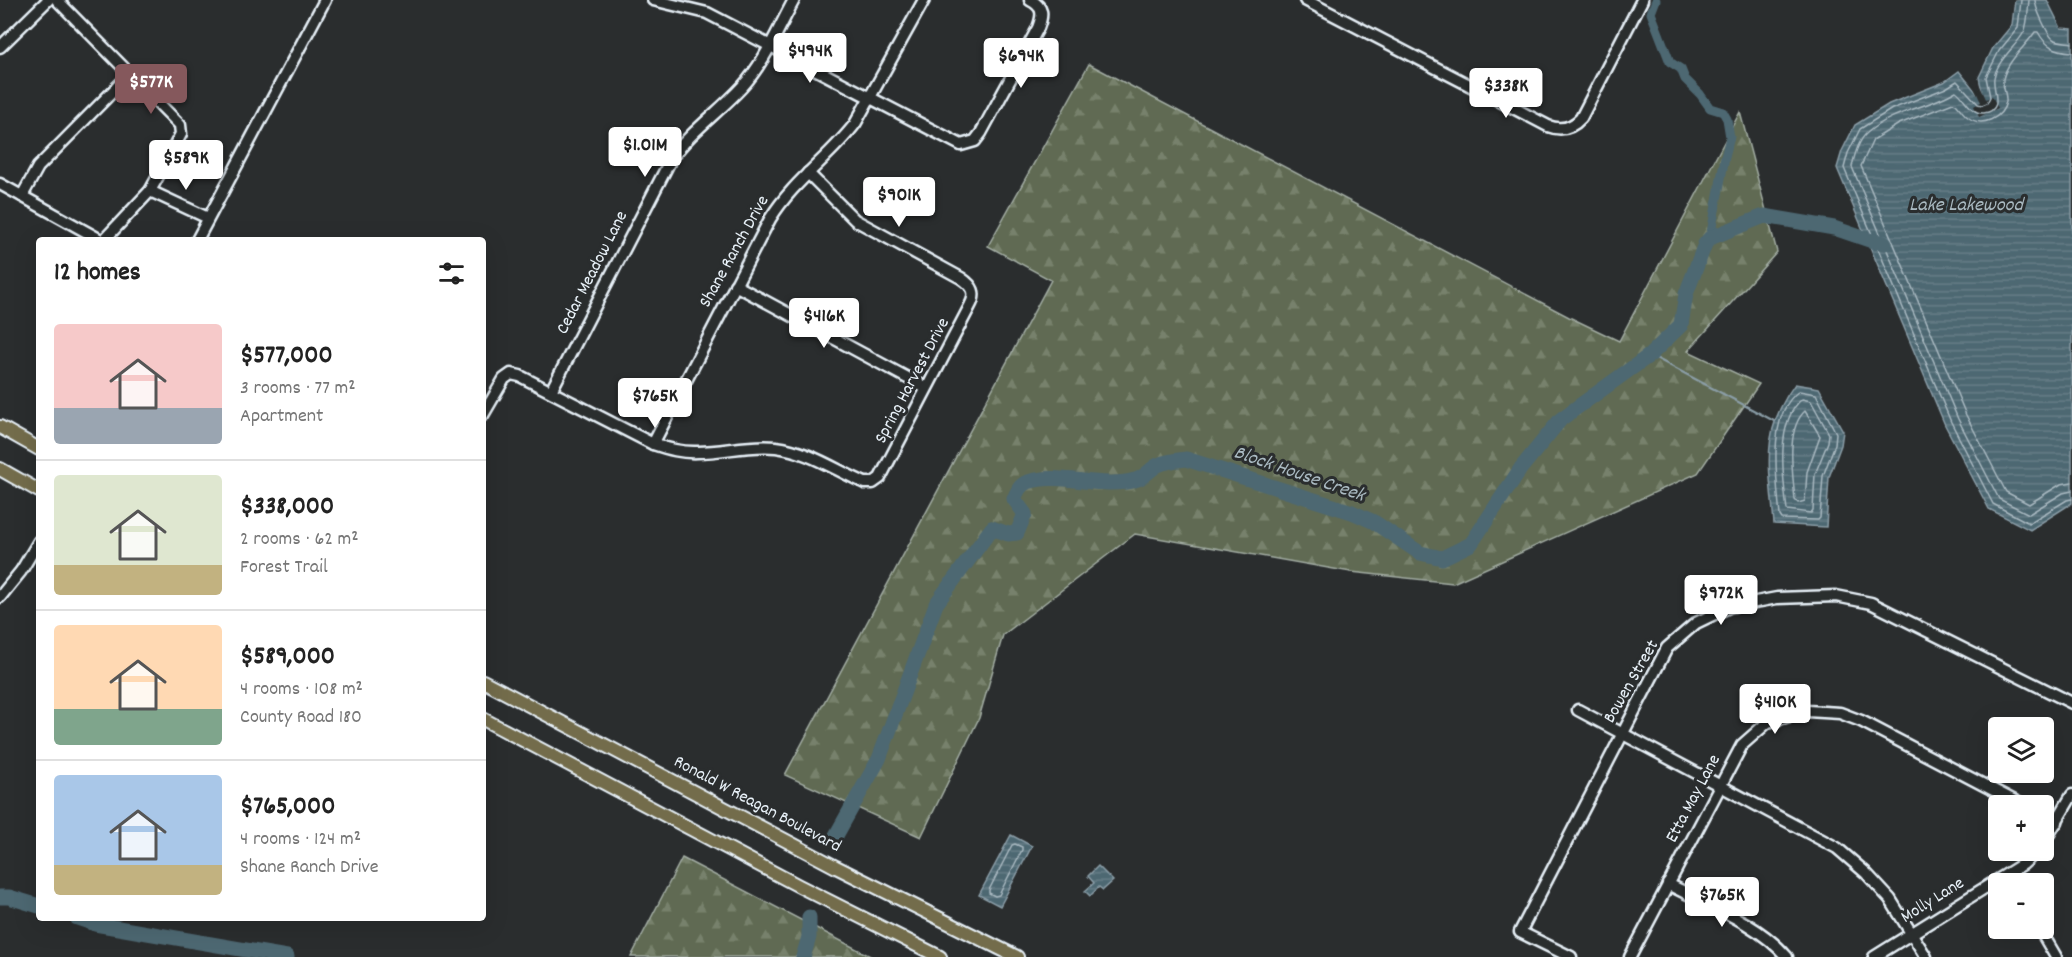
<!DOCTYPE html>
<html lang="en">
<head>
<meta charset="utf-8">
<style>
	:root { --surface:#fff; --page:#f2f2f2; --text:#222; --muted:#767676; --line:#e0e0e0; --accent:#85585c }
	body { margin:0; font-family:Dekko,sans-serif; background:var(--page); color:var(--text); height:100vh; display:flex; flex-direction:column; font-size:22px; white-space:nowrap }
	* { box-sizing:border-box; margin:0 }
	p { font-size:20px; color:var(--muted) }
	.icon { flex:none; width:33px; height:33px; fill:none; stroke:currentColor; stroke-width:2; stroke-linecap:round; stroke-linejoin:round }
	.map { position:relative; flex:1; overflow:hidden }
	.side { position:absolute; left:36px; top:237px; width:450px; height:684px; display:flex; flex-direction:column; background:var(--surface); border-radius:6px; box-shadow:0 6px 24px #0002 }
	.side>* { flex:none }
	.buttons { position:absolute; left:1988px; top:717px; display:grid; gap:12px }
	.buttons a { display:grid; place-items:center; width:66px; height:66px; border-radius:6px; background:var(--surface); box-shadow:0 6px 24px #0002; font-size:30px }
	.price { position:absolute; translate:-50% -51px; padding:0 14px; border-radius:6px; background:#fff; color:#222; font-size:20px; line-height:39px; filter:drop-shadow(0 2px 3px #0008) }
	.price::after { content:''; position:absolute; left:50%; top:36px; width:18px; height:14px; margin-left:-9px; background:inherit; clip-path:polygon(0 0,100% 0,50% 100%) }
	.price.active { background:var(--accent); color:#fff }
	ul { padding:0; list-style:none }
	li { display:flex; align-items:center; gap:18px; height:150px; padding:0 18px }
	li+li { border-top:2px solid var(--line) }
	li span { display:grid; place-items:center; flex:none; width:168px; height:120px; border-radius:6px; color:#555 }
	li>.icon { margin-inline-start:auto }
	span .icon { width:72px; height:72px; fill:#fffc; stroke-width:1 }
	li b { font-size:26px }
	h2 { display:flex; justify-content:space-between; align-items:center; height:72px; padding:0 18px; font-size:26px }
	.map>svg:first-child { display:block }
	.forest { fill:url(#forest-firs); stroke:#a4aea5; stroke-width:1.5 }
	.water { fill:url(#water-rules); stroke:#8b9ea8; stroke-width:1.5 }
	.pier { fill:#2a2d2e }
	.lines { fill:none; stroke-linecap:round; stroke-linejoin:round }
	.shore { stroke:#aabac2; stroke-width:1.5 }
	.stream { stroke:#8b9ea8; stroke-width:2 }
	.canal { stroke:#4d6772; stroke-width:9 }
	.river { stroke:#4d6772; stroke-width:15 }
	.minor-casing { stroke:#e8f1f8; stroke-width:15 }
	.major-casing { stroke:#e8f1f8; stroke-width:16 }
	.minor { stroke:#2a2d2e; stroke-width:10 }
	.major { stroke:#736c4b; stroke-width:12 }
	.labels { text-anchor:middle; dominant-baseline:central; stroke-width:6; stroke-linejoin:round; paint-order:stroke }
	.street-label { font-size:18px; fill:#e8f1f8; stroke:#2a2d2e }
	.water-label { font-size:20px; font-style:italic; fill:#aabac2; stroke:#2a2d2e }
</style>
</head>
<body>
<div class="map">
<svg width="2072" height="957" viewBox="0 0 2072 957">
	<defs>
		<pattern id="forest-firs" width="22" height="20" patternUnits="userSpaceOnUse" patternTransform="scale(1.5)"><rect width="22" height="20" fill="#606b52"/><path d="M5 1l3.5 6h-7zM16 11l3.5 6h-7z" fill="#77816c"/></pattern>
		<pattern id="water-rules" width="6" height="5" patternUnits="userSpaceOnUse" patternTransform="scale(1.5)"><rect width="6" height="5" fill="#4d6772"/><path d="M0 2.5h6" fill="none" stroke="#677d87"/></pattern>
	</defs>
	<rect width="100%" height="100%" fill="#2a2d2e"/>
	<filter id="ink" filterUnits="userSpaceOnUse"><feTurbulence type="fractalNoise" baseFrequency=".0167" numOctaves="2"/><feDisplacementMap in="SourceGraphic" scale="12" xChannelSelector="R" yChannelSelector="G"/><feConvolveMatrix kernelMatrix="1 2 1 2 8 2 1 2 1" color-interpolation-filters="sRGB"/></filter>
	<g filter="url(#ink)">
		<g class="forest">
			<polygon points="1089,64 1569,317 1619,341 1740,112 1777,252 1688,351 1759,384 1698,473 1453,583 1351,572 1135,534 1003,635 979,718 921,837 785,775 1051,280 988,246"/>
			<polygon points="682,858 872,957 631,957"/>
		</g>
		<g class="water">
			<polygon points="2015,0 2047,0 2061,28 2072,29 2072,503 2030,530 1989,509 1945,425 1837,168 1842,151 1855,125 1889,104 1944,82 1959,71 1984,102 1979,77 1993,48 2012,25"/>
			<path d="M1795,384L1819,388L1843,431L1841,445L1829,477L1826,527L1774,524C1770,468 1759,433 1795,384Z"/>
			<polygon points="1011,835 1032,846 1000,906 979,895"/>
			<polygon points="1098,866 1113,881 1103,890 1099,887 1090,896 1085,891 1094,883 1088,876"/>
		</g>
		<polygon class="pier" points="1977,79 1986,99 1992,96 1998,108 1979,117 1974,106 1981,102 1971,82 1979,92"/>
		<g class="lines">
			<g class="shore">
				<polyline points="2021,0 2018,28 1999,51 1986,77 1990,97 1987,103 1982,105 1978,104 1957,81 1946,88 1892,109 1860,129 1848,153 1844,168 1951,422 1993,504 2029,523 2067,500 2072,499"/>
				<path d="M2029,0C2028,9 2028,24 2024,32C2016,47 1997,60 1994,78C1992,90 2005,110 1984,113C1970,114 1965,97 1956,91C1928,108 1892,111 1867,133C1859,140 1854,157 1852,167L1958,419L1999,499L2029,514L2063,493L2072,491"/>
				<path d="M2035,0C2035,7 2047,34 2053,39C2058,42 2066,42 2072,43"/>
				<path d="M2072,52C2056,51 2046,47 2038,32H2035C2025,47 2007,61 2003,79C2002,87 2007,94 2006,102C2002,119 1982,127 1969,118C1963,114 1960,108 1956,104L1953,103L1899,124L1873,140L1861,166L1966,415L2006,492L2029,504L2061,484L2072,482"/>
				<path d="M1799,391L1816,394L1836,433L1835,444L1823,476L1820,518L1818,520L1782,519L1780,516C1777,481 1766,415 1799,391Z"/>
				<path d="M1802,399L1811,401L1829,434L1828,442L1815,474L1813,510L1811,513L1787,510C1783,478 1775,422 1802,399Z"/>
				<path d="M1805,411L1820,436L1807,472L1805,501L1798,503L1795,500C1793,475 1785,429 1805,411Z"/>
				<polygon points="1015,844 1022,847 1022,850 999,895 995,896 989,893 989,890 1012,845"/>
			</g>
			<polyline class="stream" points="1650,355 1774,421"/>
			<polyline class="canal" points="1656,0 1651,13 1670,62 1681,69 1685,79 1700,94 1710,108 1723,112 1727,119 1730,137 1725,157 1710,238"/>
			<g class="river">
				<path d="M834,839L879,759L936,604L992,528L1008,534L1017,533L1025,514L1014,499C1017,492 1020,484 1028,482C1059,471 1101,490 1135,480C1144,478 1150,469 1158,465C1166,461 1177,460 1186,459L1352,512L1374,522L1420,553L1442,558L1471,544L1521,468L1561,419L1650,355L1681,325L1686,294L1705,244L1710,238L1764,216L1834,228L1869,240L1885,243"/>
				<polyline points="0,897 9,897 39,906"/>
				<polyline points="77,918 95,924 287,957"/>
				<polyline points="803,957 809,937 809,917"/>
			</g>
			<defs>
				<g id="minor">
					<polyline points="57,0 180,125 181,134 150,191 104,240"/>
					<path d="M653,0L707,13L961,145L975,141L981,133L1038,28C1043,15 1044,7 1030,0"/>
					<path d="M1305,0L1548,126C1561,131 1572,128 1581,118L1642,0"/>
					<polyline points="0,47 48,0"/>
					<polyline points="0,184 101,240"/>
					<polyline points="150,191 208,218"/>
					<polyline points="22,196 38,167 130,74"/>
					<polyline points="197,240 325,0"/>
					<polyline points="735,285 926,388"/>
					<path d="M551,391L671,159C691,131 719,112 742,87C765,62 778,29 794,0"/>
					<path d="M483,415L504,379L511,374L520,376L653,444C668,449 682,453 698,452C724,452 749,444 776,447C809,451 835,470 865,483H873L880,478L970,306C977,293 973,286 961,278L855,220L808,173"/>
					<path d="M653,444L770,219C794,180 828,159 855,124L924,0"/>
					<polyline points="0,597 21,571 39,541"/>
					<polyline points="1578,710 1837,848 1866,873 1890,899 1926,957"/>
					<polyline points="2043,815 2057,822"/>
					<polyline points="2043,844 2072,795"/>
					<path d="M1668,884C1708,905 1758,923 1787,957"/>
					<polyline points="2039,928 2056,957"/>
					<polyline points="1571,957 1520,932 1667,648 1696,623 1729,607 1777,598 1836,596 1871,603 2072,703"/>
					<polyline points="1630,957 1742,745 1768,722 1807,711 1840,713 1861,721 2024,806"/>
					<polyline points="1874,957 2023,864 2038,850"/>
				</g>
				<g id="major">
					<polyline points="0,427 39,449"/>
					<polyline points="0,469 39,491"/>
					<polyline points="483,681 836,867 1017,957"/>
					<polyline points="483,719 799,886 940,957"/>
				</g>
			</defs>
			<use href="#minor" class="minor-casing"/>
			<use href="#major" class="major-casing"/>
			<use href="#minor" class="minor"/>
			<use href="#major" class="major"/>
		</g>
	</g>
	<g class="labels">
		<g class="street-label">
			<text transform="translate(735 252) rotate(-61)">Shane Ranch Drive</text>
			<text transform="translate(593 273) rotate(-63)">Cedar Meadow Lane</text>
			<text transform="translate(913 381) rotate(-62)">Spring Harvest Drive</text>
			<text transform="translate(1632 682) rotate(-60)">Bowen Street</text>
			<text transform="translate(1694 799) rotate(-62)">Etta May Lane</text>
			<text transform="translate(757 805) rotate(28)">Ronald W Reagan Boulevard</text>
			<text transform="translate(1933 901) rotate(-32)">Molly Lane</text>
		</g>
		<g class="water-label">
			<text x="1966" y="206">Lake Lakewood</text>
			<text transform="translate(1299 475) rotate(19)">Block House Creek</text>
		</g>
	</g>
</svg>
<div class="buttons">
<a><svg class="icon" aria-label="layers" viewBox="0 0 24 24"><path d="M12 4l9 5-9 5-9-5zM3 14l9 5 9-5"/></svg></a>
<a>+</a>
<a>−</a>
</div>
<b class="price" style="left:810px;top:84px">$494K</b>
<b class="price" style="left:1021px;top:89px">$694K</b>
<b class="price active" style="left:151px;top:115px">$577K</b>
<b class="price" style="left:1506px;top:119px">$338K</b>
<b class="price" style="left:645px;top:178px">$1.01M</b>
<b class="price" style="left:186px;top:191px">$589K</b>
<b class="price" style="left:899px;top:228px">$901K</b>
<b class="price" style="left:824px;top:349px">$416K</b>
<b class="price" style="left:655px;top:429px">$765K</b>
<b class="price" style="left:1721px;top:626px">$972K</b>
<b class="price" style="left:1775px;top:735px">$410K</b>
<b class="price" style="left:1722px;top:928px">$765K</b>
<section class="side">
<h2>12 homes<svg class="icon" aria-label="filters" viewBox="0 0 24 24"><path d="M4 7h16M4 17h16"/><circle cx="9" cy="7" r="2"/><circle cx="15" cy="17" r="2"/></svg></h2>
<ul>
<li><span style="background:linear-gradient(#f6c9c9 70%,#9aa5b1 0)"><svg class="icon" aria-label="home" viewBox="0 0 24 24"><path d="M3 11l9-7 9 7M6 9v11h12V9"/></svg></span><div><b>$577,000</b><p>3 rooms · 77 m²</p><p>Apartment</p></div></li>
<li><span style="background:linear-gradient(#dfe7d0 75%,#c2b280 0)"><svg class="icon" aria-label="home" viewBox="0 0 24 24"><path d="M3 11l9-7 9 7M6 9v11h12V9"/></svg></span><div><b>$338,000</b><p>2 rooms · 62 m²</p><p>Forest Trail</p></div></li>
<li><span style="background:linear-gradient(#ffd9b3 70%,#7fa58c 0)"><svg class="icon" aria-label="home" viewBox="0 0 24 24"><path d="M3 11l9-7 9 7M6 9v11h12V9"/></svg></span><div><b>$589,000</b><p>4 rooms · 108 m²</p><p>County Road 180</p></div></li>
<li><span style="background:linear-gradient(#a9c7e8 75%,#c2b280 0)"><svg class="icon" aria-label="home" viewBox="0 0 24 24"><path d="M3 11l9-7 9 7M6 9v11h12V9"/></svg></span><div><b>$765,000</b><p>4 rooms · 124 m²</p><p>Shane Ranch Drive</p></div></li>
</ul>
</section>
</div>
</body>
</html>
